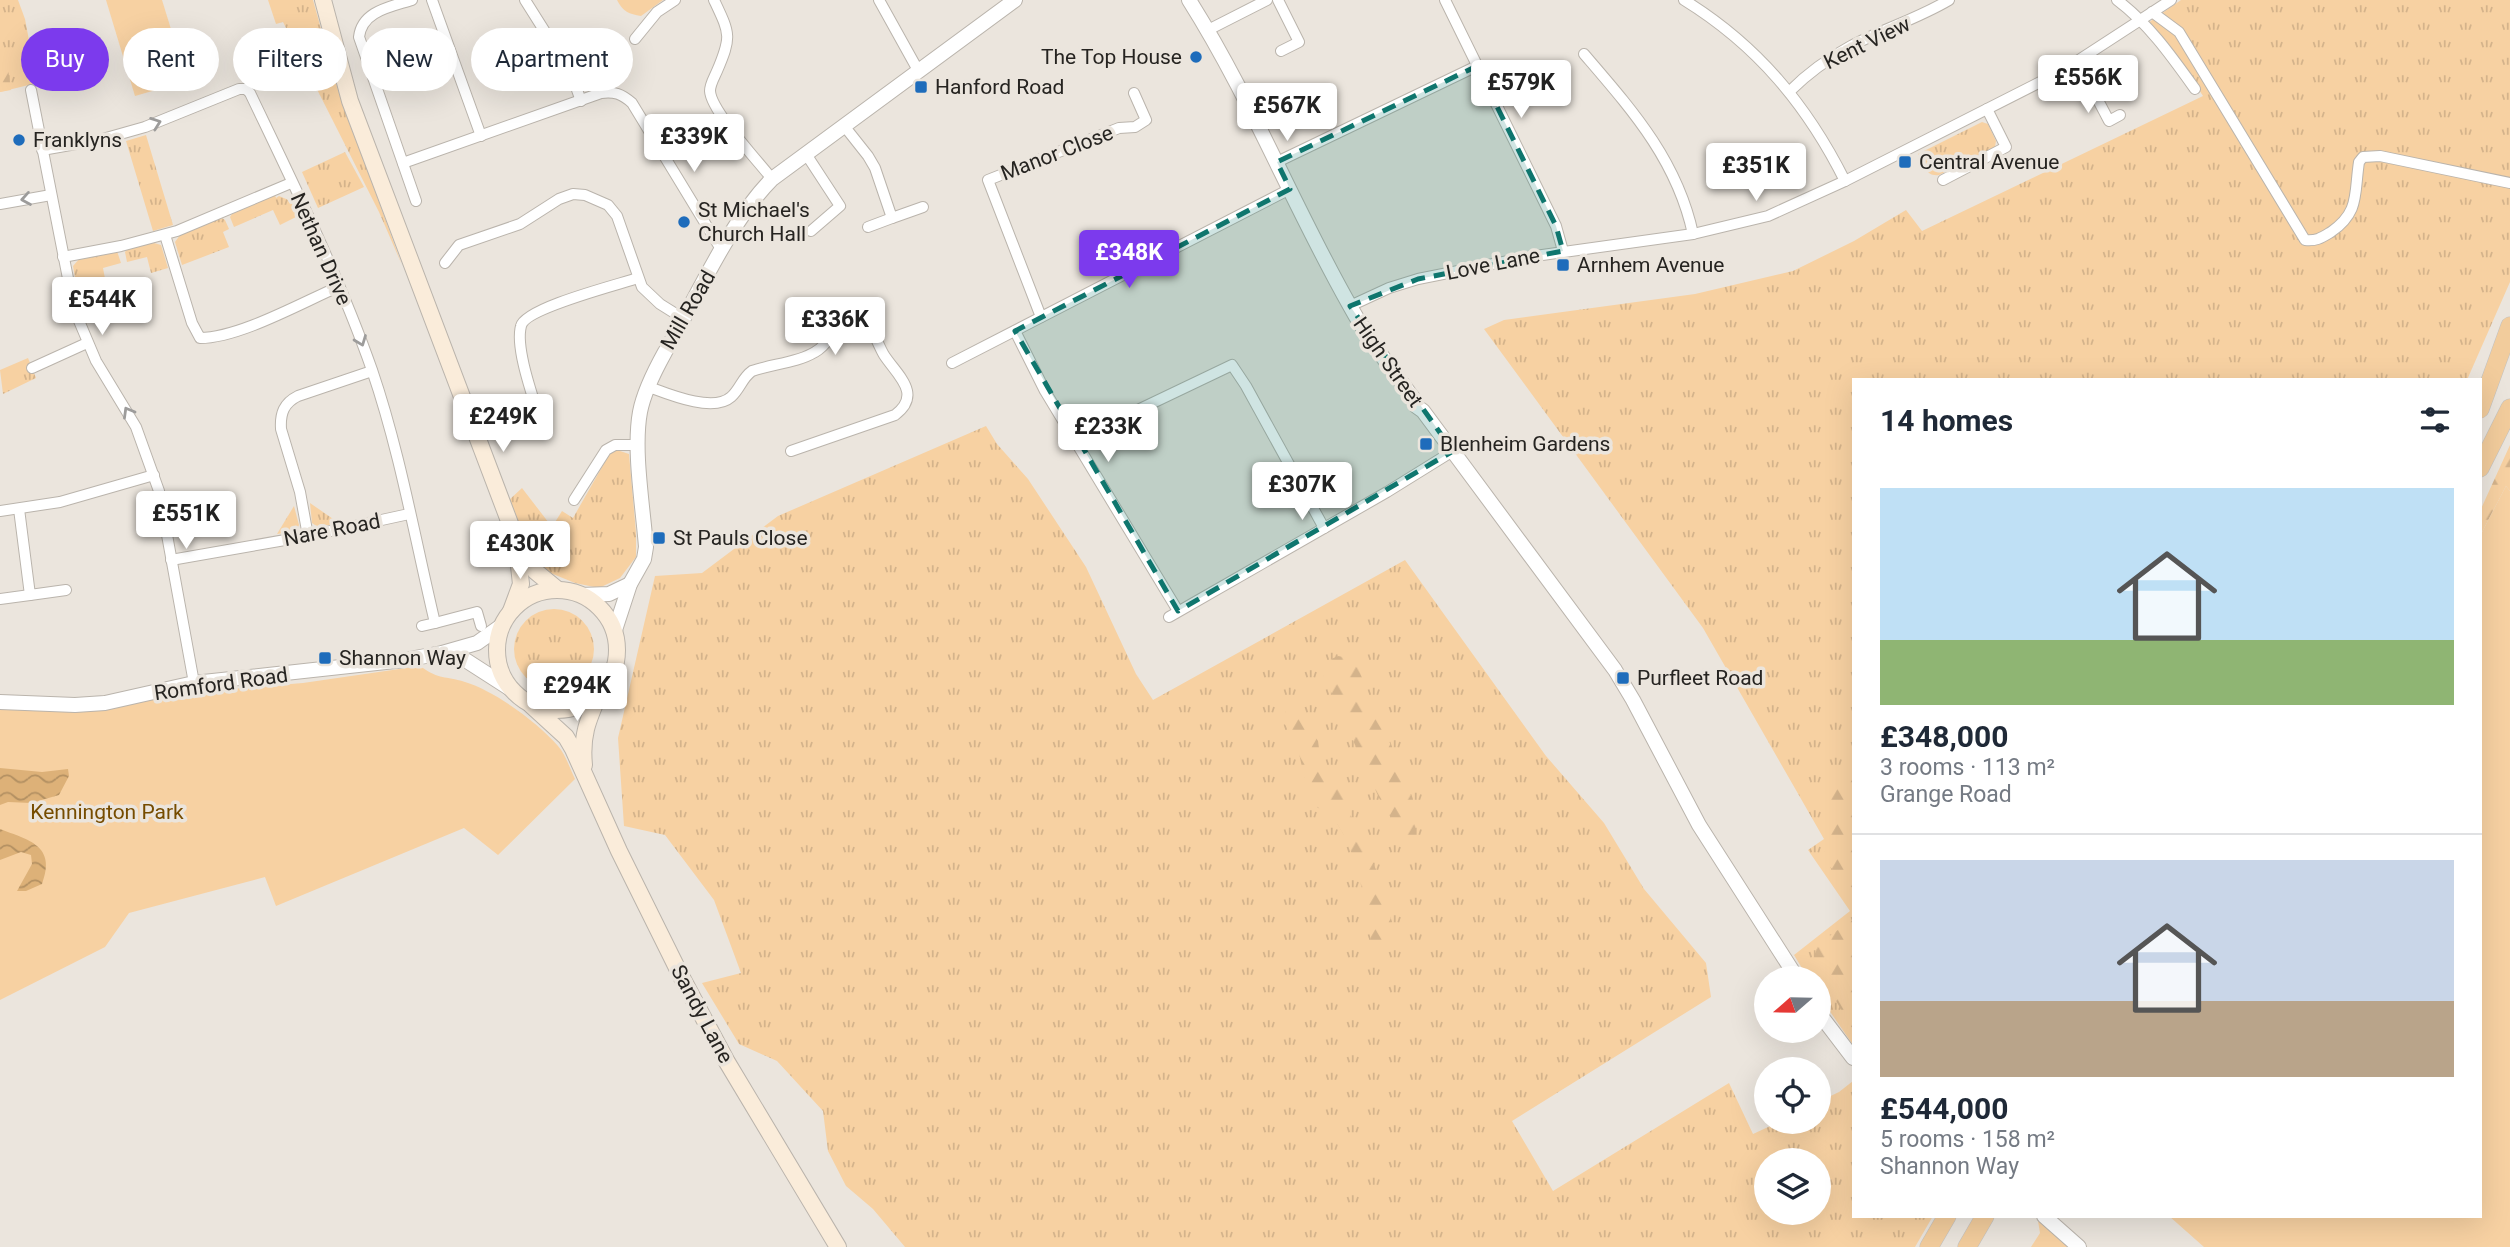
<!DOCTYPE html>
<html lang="en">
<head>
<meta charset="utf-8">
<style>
	:root { --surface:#fff; --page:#f6f6f7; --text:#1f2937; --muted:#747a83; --line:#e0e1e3; --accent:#7c3aed }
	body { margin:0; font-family:Roboto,sans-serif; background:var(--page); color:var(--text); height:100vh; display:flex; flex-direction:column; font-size:26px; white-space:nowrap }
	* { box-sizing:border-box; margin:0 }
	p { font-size:23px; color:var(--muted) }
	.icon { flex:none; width:38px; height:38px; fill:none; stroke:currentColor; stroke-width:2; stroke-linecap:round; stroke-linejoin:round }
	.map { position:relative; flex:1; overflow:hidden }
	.side { position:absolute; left:1852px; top:378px; width:630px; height:840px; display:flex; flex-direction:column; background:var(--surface); border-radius:0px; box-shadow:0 7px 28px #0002 }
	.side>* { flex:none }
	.top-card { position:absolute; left:21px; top:28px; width:665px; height:63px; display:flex; gap:14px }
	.needle { width:46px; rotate:250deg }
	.fabs { position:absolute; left:1754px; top:966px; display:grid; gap:14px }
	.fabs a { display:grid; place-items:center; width:77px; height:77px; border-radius:50%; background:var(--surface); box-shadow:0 7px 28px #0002; font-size:35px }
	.price { position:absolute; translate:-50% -60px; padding:0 16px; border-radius:7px; background:#fff; color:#222; font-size:23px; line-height:46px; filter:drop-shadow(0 2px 4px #0008) }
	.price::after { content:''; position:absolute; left:50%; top:42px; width:21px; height:16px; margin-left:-10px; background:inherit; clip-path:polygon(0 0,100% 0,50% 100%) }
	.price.active { background:var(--accent); color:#fff }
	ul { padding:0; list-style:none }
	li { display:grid; align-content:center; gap:14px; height:371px; padding:0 28px }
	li+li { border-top:2px solid var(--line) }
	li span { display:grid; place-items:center; height:217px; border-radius:0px; color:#555 }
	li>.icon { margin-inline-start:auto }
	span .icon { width:126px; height:126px; fill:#fffc; stroke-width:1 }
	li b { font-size:30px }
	h2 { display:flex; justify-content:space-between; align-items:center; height:84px; padding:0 28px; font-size:30px }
	.chip { padding:0 24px; border-radius:32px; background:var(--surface); box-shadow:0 7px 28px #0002; font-size:24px; line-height:63px }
	.chip.active { background:var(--accent); color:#fff }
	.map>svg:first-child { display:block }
	.grass { fill:url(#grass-tufts); fill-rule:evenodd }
	.forest { fill:url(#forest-firs) }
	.park { fill:#f7d1a2 }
	.water { fill:url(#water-waves) }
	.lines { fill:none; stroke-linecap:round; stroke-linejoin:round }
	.minor-casing { stroke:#bab4ac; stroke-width:12 }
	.tertiary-casing { stroke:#bab4ac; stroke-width:16 }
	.secondary-casing { stroke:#bab4ac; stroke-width:18 }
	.trunk-casing { stroke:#c2c2c1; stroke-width:19 }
	.minor { stroke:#fff; stroke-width:10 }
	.tertiary { stroke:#fff; stroke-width:14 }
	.secondary { stroke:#faecda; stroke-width:16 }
	.trunk { stroke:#f2cc9c; stroke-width:18 }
	.oneway { stroke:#9d9c9b }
	.marked { fill:#0f766e; fill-opacity:0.2; stroke:#0f766e; stroke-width:5; stroke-dasharray:14 9; stroke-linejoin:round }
	.poi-dot { fill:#1e6cbb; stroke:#ebe5dd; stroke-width:2.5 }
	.labels { text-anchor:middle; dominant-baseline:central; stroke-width:7; stroke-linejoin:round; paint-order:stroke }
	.street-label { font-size:21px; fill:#262421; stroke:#ebe5dd }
	.poi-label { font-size:21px; fill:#262421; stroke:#ebe5dd; text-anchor:start }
	.park-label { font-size:21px; fill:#764c00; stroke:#ebe5dd }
</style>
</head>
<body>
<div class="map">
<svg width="2510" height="1247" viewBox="0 0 2510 1247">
	<defs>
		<pattern id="grass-tufts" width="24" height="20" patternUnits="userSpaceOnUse" patternTransform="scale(1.75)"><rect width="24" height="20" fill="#f7d1a2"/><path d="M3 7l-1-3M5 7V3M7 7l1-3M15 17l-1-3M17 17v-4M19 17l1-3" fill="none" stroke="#d4b38b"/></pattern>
		<pattern id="forest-firs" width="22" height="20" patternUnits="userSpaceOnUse" patternTransform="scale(1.75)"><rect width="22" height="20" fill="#f7d1a2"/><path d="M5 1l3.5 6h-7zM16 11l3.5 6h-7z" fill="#d4b38b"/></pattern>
		<pattern id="water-waves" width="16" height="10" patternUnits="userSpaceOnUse" patternTransform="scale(1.75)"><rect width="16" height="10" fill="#ddb178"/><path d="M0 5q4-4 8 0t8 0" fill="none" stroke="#b39062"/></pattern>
	</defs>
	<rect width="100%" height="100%" fill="#ebe5dd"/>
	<g class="grass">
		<polygon points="0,0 18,0 25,19 37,83 0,92"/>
		<polygon points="268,0 313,0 338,90 402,265 379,212 283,22 276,24"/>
		<polygon points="2181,0 2510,0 2510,282 2467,380 1853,380 1853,1045 1818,994 1818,978 1808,978 1794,955 1850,911 1808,850 1824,839 1703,628 1484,329 1504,320 1695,294 1793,271 1854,241 1906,210 1922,231 2203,96 2177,56 2148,23"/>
		<path d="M1982,122L1988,124L1996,141L1995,147L1939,175C1926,177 1923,165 1918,154Z"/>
		<polygon points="146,135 173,225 153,231 126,141"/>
		<polygon points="345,152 364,187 318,208 302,172"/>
		<polygon points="275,195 276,198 279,196 291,201 298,216 280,225 273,210 234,227 230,217 232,214"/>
		<polygon points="222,218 225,220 229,229 223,232 229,247 182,265 175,242 180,235"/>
		<polygon points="154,243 161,245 168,268 151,273 147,257 127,262 125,252 128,248"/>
		<polygon points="117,251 121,263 103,268 106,284 77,289 73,266 80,258"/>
		<polygon points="28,358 36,378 3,394 0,370"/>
		<path d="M986,426L997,444L1028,479L1086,567L1136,674L1153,700L1405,560L1546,756L1604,823L1644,889L1706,963L1711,997L1512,1121L1553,1191L1729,1083L1753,1134L1779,1122H1818V1102L1839,1092L1853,1081V1216H1933L1915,1247H905L873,1209L846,1186L828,1151L823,1111L777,1061L739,1044L702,983L741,973L714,900L665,835L624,826L618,738L655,576L702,573L778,516ZM1766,1160H1818V1213H1766Z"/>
		<polygon points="617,450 629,454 636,533 636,557 620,578 599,588 575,583 543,570 527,545 507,502 522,488 552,527 562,511 573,518 610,453"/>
		<polygon points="310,503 336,521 334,524 318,527 312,523"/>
		<polygon points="294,506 299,525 296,531 277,534"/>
		<circle cx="554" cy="649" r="40"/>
		<polygon points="2038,1221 2068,1247 2031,1247 2040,1233"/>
	</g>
	<g class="forest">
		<polygon points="0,49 6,55 11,90 0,92"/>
		<polygon points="2510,445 2510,491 2506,486 2480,536 2480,511"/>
		<polygon points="1338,656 1355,659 1373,707 1396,756 1416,809 1415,841 1421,857 1416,857 1380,800 1322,672 1327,661"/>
		<path d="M1296,707L1318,741L1320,756L1328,774L1342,792L1358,834L1388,893L1391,921L1387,945L1379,951L1372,946C1368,913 1355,836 1329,815C1324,810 1316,807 1310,804L1297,744L1283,721L1286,710Z"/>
		<polygon points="1853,770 1853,889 1826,863 1824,845 1829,820 1819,803 1830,777"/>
		<polygon points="1853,919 1853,1030 1813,961 1817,945"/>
	</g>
	<g class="park">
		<polygon points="106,0 162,0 187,81 135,96"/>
		<path d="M617,0H663L641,16C629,14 623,12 617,0Z"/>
		<polygon points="2506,486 2510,491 2510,1247 2204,1247 2169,1216 2480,1216 2480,536"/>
		<path d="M420,666C441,681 444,675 465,682C495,691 537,722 558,746C566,755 570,769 575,779L498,855L464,828L276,906L265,877L129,913L105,947L0,1000V708L76,712L194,692L303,683Z"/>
	</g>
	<g class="water">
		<polygon points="0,768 42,772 68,769 69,776 59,795 31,803 8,802 0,805"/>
		<path d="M0,829C28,840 57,845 42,884L26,891H17L32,864L31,855L21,852L0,860Z"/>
	</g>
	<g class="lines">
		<defs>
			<g id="minor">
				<path d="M412,0C390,7 362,11 359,37L416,201"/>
				<polyline points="432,0 481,136"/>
				<polyline points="525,0 571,73 581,101"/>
				<path d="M714,0C730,34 732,36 717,71C714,78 710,84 710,91C711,111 759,162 772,179"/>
				<polyline points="879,0 919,72"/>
				<polyline points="1278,0 1299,42 1281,51"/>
				<polyline points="1445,0 1556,226 1563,251"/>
				<path d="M1684,0C1757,45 1807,105 1845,181"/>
				<path d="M2117,0C2149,24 2172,57 2195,89"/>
				<path d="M2152,12L2179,32L2305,240C2317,241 2321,238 2331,232C2360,212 2354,194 2359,162L2363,157L2380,156L2510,183"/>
				<polyline points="1208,30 1267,0"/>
				<polyline points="635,39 657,12 675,0"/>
				<path d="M1584,54C1632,110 1677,160 1693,234"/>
				<polyline points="2078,62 2109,121 2120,115"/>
				<polyline points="31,90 74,309 96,361 136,427 159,491 194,683"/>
				<path d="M1790,91C1808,73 1829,58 1851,46C1883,29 1917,19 1949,0"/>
				<polyline points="845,127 868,156 875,168 892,218 923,207"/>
				<path d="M42,150L99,140L145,127L239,89H246L250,93C293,183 339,276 372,370C400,452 415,539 435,623L422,626"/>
				<polyline points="806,154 840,206 811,231"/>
				<polyline points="1277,162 1477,66"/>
				<path d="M403,163L601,93C614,91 622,94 632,103L722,251"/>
				<polyline points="1943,180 2006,147 1987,109"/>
				<polyline points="0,204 51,195"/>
				<polyline points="868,227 892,218"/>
				<path d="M165,235L192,323L200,338C239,338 301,303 338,287"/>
				<polyline points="63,257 121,246 177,231 291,183"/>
				<polyline points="445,263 459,245 520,224 559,199 573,194 585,195 608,205 617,216 642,287 660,304 684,319"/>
				<polyline points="1350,306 1389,288 1418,279 1528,257 1693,234 1768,216 1845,181 2062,71 2171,0"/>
				<polyline points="1041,317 988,180 1119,128 1135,127 1146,120 1134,93"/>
				<polyline points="1015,331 1045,391 1178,611"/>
				<polyline points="952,363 1290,189"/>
				<polyline points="32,368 87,343"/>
				<path d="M649,387C668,394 713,413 731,397C740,389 742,378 752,371C772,364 797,363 815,352C835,341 833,316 863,323C875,331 877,343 884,355C897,375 923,394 895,415L791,451"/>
				<path d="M540,420C533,397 515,348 521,326C525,308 617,285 638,278"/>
				<polyline points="1075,440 1232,365 1246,386 1324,528"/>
				<polyline points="574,500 606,450 615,445 638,445"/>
				<polyline points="19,509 30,595 66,590"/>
				<polyline points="0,511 60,502 154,475"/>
				<path d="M308,536L300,492L281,429C280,413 284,403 298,396L372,371"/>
				<polyline points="171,560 308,536 409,514"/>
				<polyline points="0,599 30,595"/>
				<polyline points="1169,617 1387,492 1453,451"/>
				<polyline points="435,623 477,612 481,626"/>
			</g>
			<g id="tertiary">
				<path d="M1189,0C1251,98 1293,206 1350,306C1368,339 1391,368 1413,398L1416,406L1423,411L1615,670L1633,700L1699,825L1797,978"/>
				<polyline points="581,595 609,594 630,584"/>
				<path d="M614,633L630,584L644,559L646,547C643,507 633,450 640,412C644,391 655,370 665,352C696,299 730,221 772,179L1015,0"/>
				<polyline points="443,653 467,661 509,688"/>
				<polyline points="0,702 75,705 105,703 194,683 404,660 442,653 477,643 501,626"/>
				<polyline points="1818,1012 1853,1058"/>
				<polyline points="2044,1216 2079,1247"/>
			</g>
			<g id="secondary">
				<polyline points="323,0 350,101 517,542 535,571 558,590"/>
				<circle cx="557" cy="650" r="60"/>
				<polyline points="511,611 521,584 517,548"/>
				<polyline points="531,705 566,737 573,749 619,851 680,974 727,1062 838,1247"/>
				<path d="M584,765C581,735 588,720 600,692"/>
			</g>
			<g id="trunk">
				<polyline points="2480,409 2510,326"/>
				<polyline points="2480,468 2510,408"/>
				<polyline points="1929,1247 1947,1216"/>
				<polyline points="1967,1247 1985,1216"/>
			</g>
		</defs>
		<use href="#minor" class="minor-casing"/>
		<use href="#tertiary" class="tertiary-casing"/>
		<use href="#secondary" class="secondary-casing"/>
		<use href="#trunk" class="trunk-casing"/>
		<use href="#minor" class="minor"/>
		<use href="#tertiary" class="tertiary"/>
		<use href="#secondary" class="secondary"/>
		<use href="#trunk" class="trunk"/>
	</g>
	<defs><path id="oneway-chevron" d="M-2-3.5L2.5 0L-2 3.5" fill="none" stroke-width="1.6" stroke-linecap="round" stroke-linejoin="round" transform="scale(1.75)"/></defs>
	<g class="oneway">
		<use href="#oneway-chevron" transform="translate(156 123) rotate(-20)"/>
		<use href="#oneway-chevron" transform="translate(26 199) rotate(170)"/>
		<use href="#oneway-chevron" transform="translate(361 341) rotate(69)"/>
		<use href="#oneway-chevron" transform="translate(128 412) rotate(-120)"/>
	</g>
	<path class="marked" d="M1477,66L1556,226L1563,251L1418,279L1350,306L1453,451L1178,611L1015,331L1290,189L1277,162Z"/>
	<g class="poi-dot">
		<circle cx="1196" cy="57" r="7"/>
		<rect x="914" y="80" width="14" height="14" rx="3.5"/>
		<circle cx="19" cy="140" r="7"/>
		<rect x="1898" y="155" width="14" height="14" rx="3.5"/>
		<circle cx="684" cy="222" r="7"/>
		<rect x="1556" y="258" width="14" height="14" rx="3.5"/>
		<rect x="1419" y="437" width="14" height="14" rx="3.5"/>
		<rect x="652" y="531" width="14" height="14" rx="3.5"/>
		<rect x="318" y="651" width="14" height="14" rx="3.5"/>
		<rect x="1616" y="671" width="14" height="14" rx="3.5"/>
	</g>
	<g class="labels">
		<g class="street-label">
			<text transform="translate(1867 43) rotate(-26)">Kent View</text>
			<text transform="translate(1057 153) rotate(-21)">Manor Close</text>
			<text transform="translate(321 249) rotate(66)">Nethan Drive</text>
			<text transform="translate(1493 264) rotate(-11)">Love Lane</text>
			<text transform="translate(688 310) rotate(-60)">Mill Road</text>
			<text transform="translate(1388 362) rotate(55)">High Street</text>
			<text transform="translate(332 530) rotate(-11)">Nare Road</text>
			<text transform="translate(221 684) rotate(-8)">Romford Road</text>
			<text transform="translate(702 1014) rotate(62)">Sandy Lane</text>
		</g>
		<g class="poi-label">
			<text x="1182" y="57" text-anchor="end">The Top House</text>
			<text x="935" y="87">Hanford Road</text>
			<text x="33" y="140">Franklyns</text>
			<text x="1919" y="162">Central Avenue</text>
			<text x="698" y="210">St Michael's<tspan x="698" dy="24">Church Hall</tspan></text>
			<text x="1577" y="265">Arnhem Avenue</text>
			<text x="1440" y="444">Blenheim Gardens</text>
			<text x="673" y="538">St Pauls Close</text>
			<text x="339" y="658">Shannon Way</text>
			<text x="1637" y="678">Purfleet Road</text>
		</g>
		<g class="park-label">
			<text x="107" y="812">Kennington Park</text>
		</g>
	</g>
</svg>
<div class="fabs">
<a><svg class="needle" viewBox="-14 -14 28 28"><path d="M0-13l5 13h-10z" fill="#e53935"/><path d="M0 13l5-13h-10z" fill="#747a83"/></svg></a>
<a><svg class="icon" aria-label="locate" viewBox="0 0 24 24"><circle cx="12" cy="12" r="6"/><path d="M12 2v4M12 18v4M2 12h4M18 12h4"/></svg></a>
<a><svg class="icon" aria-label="layers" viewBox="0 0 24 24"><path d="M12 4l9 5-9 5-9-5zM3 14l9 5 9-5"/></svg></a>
</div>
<b class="price" style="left:2088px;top:115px">£556K</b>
<b class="price" style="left:1521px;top:120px">£579K</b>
<b class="price" style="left:1287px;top:143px">£567K</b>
<b class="price" style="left:694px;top:174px">£339K</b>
<b class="price" style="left:1756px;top:203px">£351K</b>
<b class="price active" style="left:1129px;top:290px">£348K</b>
<b class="price" style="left:102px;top:337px">£544K</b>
<b class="price" style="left:835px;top:357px">£336K</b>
<b class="price" style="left:503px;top:454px">£249K</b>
<b class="price" style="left:1108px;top:464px">£233K</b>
<b class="price" style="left:1302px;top:522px">£307K</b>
<b class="price" style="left:186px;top:551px">£551K</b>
<b class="price" style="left:520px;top:581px">£430K</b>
<b class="price" style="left:577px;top:723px">£294K</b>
<div class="top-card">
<a class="chip active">Buy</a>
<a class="chip">Rent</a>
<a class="chip">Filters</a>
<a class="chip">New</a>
<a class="chip">Apartment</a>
</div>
<section class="side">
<h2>14 homes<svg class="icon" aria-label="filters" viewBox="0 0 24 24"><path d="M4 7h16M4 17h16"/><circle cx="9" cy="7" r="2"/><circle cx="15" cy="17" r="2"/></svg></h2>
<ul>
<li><span style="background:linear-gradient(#bfe0f5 70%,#8fb573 0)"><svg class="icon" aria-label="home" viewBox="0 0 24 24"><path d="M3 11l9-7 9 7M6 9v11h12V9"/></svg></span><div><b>£348,000</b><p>3 rooms · 113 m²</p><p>Grange Road</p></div></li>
<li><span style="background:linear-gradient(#c9d6e8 65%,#b9a48a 0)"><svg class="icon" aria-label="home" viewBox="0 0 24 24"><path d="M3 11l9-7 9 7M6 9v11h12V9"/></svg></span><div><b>£544,000</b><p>5 rooms · 158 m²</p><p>Shannon Way</p></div></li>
</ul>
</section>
</div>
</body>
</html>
